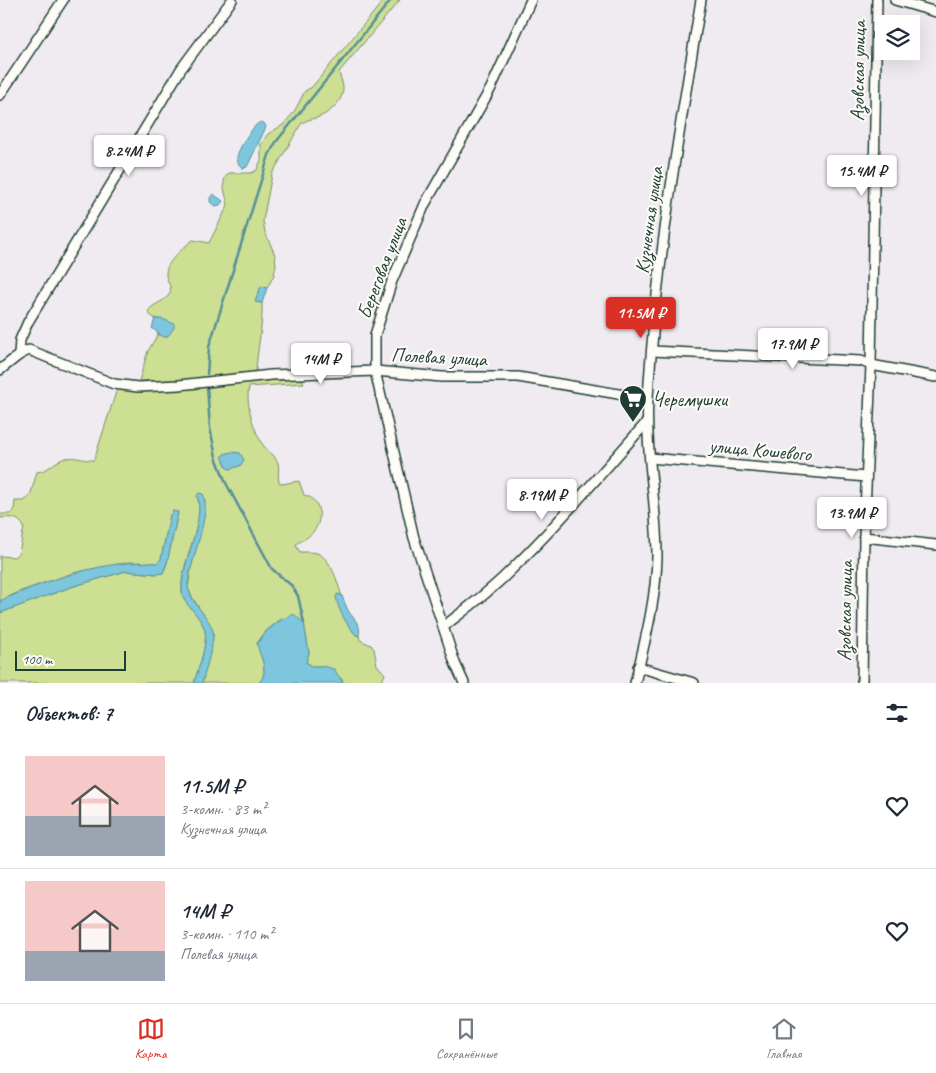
<!DOCTYPE html>
<html lang="ru">
<head>
<meta charset="utf-8">
<style>
	:root { --surface:#fff; --page:#f6f6f7; --text:#1f2937; --muted:#747a83; --line:#e0e1e3; --accent:#d93025 }
	body { margin:0; font-family:Caveat,sans-serif; background:var(--page); color:var(--text); height:100vh; display:flex; flex-direction:column; font-size:19px; white-space:nowrap }
	* { box-sizing:border-box; margin:0 }
	p { font-size:16px; color:var(--muted) }
	.icon { flex:none; width:28px; height:28px; fill:none; stroke:currentColor; stroke-width:2; stroke-linecap:round; stroke-linejoin:round }
	.map { position:relative; height:683px; overflow:hidden }
	.panel { display:flex; flex-direction:column; background:var(--surface); flex:1 }
	.panel>* { flex:none }
	.fabs { position:absolute; left:875px; top:15px; display:grid; gap:10px }
	.fabs a { display:grid; place-items:center; width:45px; height:45px; border-radius:0px; background:var(--surface); box-shadow:0 5px 20px #0002; font-size:25px }
	.scale { position:absolute; left:15px; bottom:12px; width:111px; box-sizing:border-box; padding-left:5px; border:2px solid #1f3d34; border-top:0; font-size:14px; line-height:18px; white-space:nowrap; color:#1f3d34; -webkit-text-stroke:4px #fdfcf7; paint-order:stroke }
	.price { position:absolute; translate:-50% -42px; padding:0 11px; border-radius:5px; background:#fff; color:#222; font-size:16px; line-height:32px; filter:drop-shadow(0 1px 2px #0008) }
	.price::after { content:''; position:absolute; left:50%; top:30px; width:15px; height:11px; margin-left:-8px; background:inherit; clip-path:polygon(0 0,100% 0,50% 100%) }
	.price.selected { background:var(--accent); color:#fff }
	ul { padding:0; list-style:none }
	li { display:flex; align-items:center; gap:15px; height:125px; padding:0 25px }
	li+li { border-top:1px solid var(--line) }
	li span { display:grid; place-items:center; flex:none; width:140px; height:100px; border-radius:0px; color:#555 }
	li>.icon { margin-inline-start:auto }
	span .icon { width:60px; height:60px; fill:#fffc; stroke-width:1 }
	li b { font-size:21px }
	h2 { display:flex; justify-content:space-between; align-items:center; height:60px; padding:0 25px; font-size:21px }
	.tabs { display:flex; justify-content:space-around; align-items:center; height:70px; border-top:1px solid var(--line); background:var(--surface); font-size:14px; color:var(--muted) }
	.tabs a { display:grid; justify-items:center; gap:2px }
	.tabs .selected { color:var(--accent) }
	.map>svg:first-child { display:block }
	.green { fill:#cddf93; stroke:#768e64 }
	.water { fill:#7dc6dd; stroke:#578f99 }
	.lines { fill:none; stroke-linecap:round; stroke-linejoin:round }
	.stream { stroke:#578f99; stroke-width:2.5 }
	.minor-casing { stroke:#1f3d34; stroke-width:12 }
	.minor { stroke:#fdfcf7; stroke-width:9 }
	.labels { text-anchor:middle; dominant-baseline:central; stroke-width:4; stroke-linejoin:round; paint-order:stroke }
	.street-label { font-size:20px; fill:#1f3d34; stroke:#fdfcf7 }
	.poi-label { font-size:20px; fill:#1f3d34; stroke:#fdfcf7; text-anchor:start }
</style>
</head>
<body>
<div class="map">
<svg width="936" height="683" viewBox="0 0 936 683">
	<rect width="100%" height="100%" fill="#f0ebf1"/>
	<filter id="ink" filterUnits="userSpaceOnUse"><feTurbulence type="fractalNoise" baseFrequency=".02" numOctaves="2"/><feDisplacementMap in="SourceGraphic" scale="10" xChannelSelector="R" yChannelSelector="G"/><feConvolveMatrix kernelMatrix="1 2 1 2 8 2 1 2 1" color-interpolation-filters="sRGB"/></filter>
	<g filter="url(#ink)">
		<g class="green">
			<path d="M384,0H400L339,72C340,77 343,83 343,88C344,100 330,113 319,117C311,120 309,118 301,124L272,174L263,221L265,232L275,255L276,265L274,275L267,288L261,287L256,302L262,303C263,327 257,349 256,372L180,380L139,381L148,351L158,334L163,337L173,324C164,319 153,321 148,312C151,304 163,303 169,295C174,287 165,280 166,273C166,262 185,246 193,240L209,243L228,205C226,193 219,182 229,173H251L257,170L261,160V144L268,134L283,125L294,112L305,91L312,87Z"/>
			<path d="M302,379L304,383L249,387C245,403 254,431 263,445C267,451 273,452 278,463C280,469 277,475 279,482L282,484L299,481L304,495C319,498 323,516 316,528C311,536 304,540 297,543L296,546L300,552C305,552 313,552 317,553C332,559 337,582 342,596L338,594C339,611 345,623 357,636L359,635L360,640L371,645L374,649L377,665L385,674L381,683H343L342,679L322,666H312L306,662L309,653L304,623L282,618L266,631L257,643C260,657 270,671 259,683H202L213,636V631L191,595L188,588L191,568L202,523L205,500L197,496C207,521 179,564 182,590C183,600 190,606 195,613C199,618 203,624 205,630C208,644 198,669 194,683H0V613L71,587L126,571L157,574L163,573L167,563L178,512L170,515L161,559L157,563L130,562L73,573L21,591L0,601V556L14,557L19,553L24,527C19,517 11,517 0,518V514H11L14,510L15,501H24L30,496L37,472C51,470 53,461 66,458C76,456 85,461 94,460L117,389C149,394 182,388 214,385C243,382 272,380 302,379Z"/>
		</g>
		<g class="water">
			<path d="M261,122L264,123L266,127L247,167L242,168C239,165 237,162 237,157C238,149 253,124 261,122Z"/>
			<polygon points="213,194 223,201 220,205 215,206 210,202 210,198"/>
			<polygon points="261,286 267,288 262,303 255,302"/>
			<polygon points="155,319 163,319 174,324 174,328 167,337 163,337 152,328"/>
			<polygon points="232,452 240,453 244,460 240,466 230,469 227,468 222,456 224,454"/>
			<path d="M199,493L203,494C212,513 190,561 188,584C188,601 208,614 213,631C215,639 205,673 202,683H194C198,669 208,644 205,630C203,624 199,618 195,613C189,606 182,601 182,590C181,564 206,519 197,496Z"/>
			<path d="M173,511L178,512L177,517L167,563L163,573L157,574L126,571L71,587L0,613V601C44,581 108,558 157,563L161,559L170,515Z"/>
			<path d="M338,594L342,596C344,601 346,607 349,612C354,619 362,626 359,635L357,636C347,625 338,611 336,596Z"/>
			<path d="M294,614L304,623L309,653L306,662L312,666H322L334,669L343,683H259C270,671 260,657 257,644C267,629 278,620 294,614Z"/>
		</g>
		<g class="lines">
			<g class="stream">
				<polyline points="207,374 209,347 269,155 276,142 391,0"/>
				<polyline points="207,386 210,428 216,457 226,483 272,569 292,586 298,596 304,623"/>
			</g>
			<defs>
				<g id="minor">
					<polyline points="895,0 936,12"/>
					<polyline points="0,95 63,0"/>
					<polyline points="652,351 861,361 871,365 936,377"/>
					<polyline points="19,355 20,340 28,322 181,69 232,0"/>
					<polyline points="0,370 19,355 29,350 114,384 138,387 179,385 271,375 375,371 442,377 518,377 648,399"/>
					<polyline points="650,458 866,477"/>
					<polyline points="864,537 936,545"/>
					<path d="M443,627C465,610 488,593 508,573C557,526 601,473 647,422"/>
					<polyline points="638,667 694,683"/>
					<polyline points="464,683 455,663 414,538 375,371 375,335 392,281 425,204 491,88 531,0"/>
					<path d="M635,683C645,641 656,600 657,557C657,504 645,451 648,398C656,264 679,132 701,0"/>
					<polyline points="862,683 864,537 871,365 877,0"/>
				</g>
			</defs>
			<use href="#minor" class="minor-casing"/>
			<use href="#minor" class="minor"/>
		</g>
	</g>
	<defs>
		<symbol id="supermarket-pin" viewBox="-11 -11 22 30"><path d="M0 17L-7.5 6A9.5 9.5 0 1 1 7.5 6Z" fill="#1f3d34" stroke="#fdfcf7"/><path d="M-6-5.5h2.5l.6 2H6L4.5 2H-2.5L-4.4-4H-6ZM-1.5 3.2a1.3 1.3 0 1 0 .1 0ZM3 3.2a1.3 1.3 0 1 0 .1 0Z" fill="#fff"/></symbol>
	</defs>
	<g fill-rule="evenodd">
		<use href="#supermarket-pin" x="617" y="383" width="32" height="43"/>
	</g>
	<g class="labels">
		<g class="street-label">
			<text transform="translate(858 71) rotate(-89)">Азовская улица</text>
			<text transform="translate(649 220) rotate(-82)">Кузнечная улица</text>
			<text transform="translate(382 268) rotate(-69)">Береговая улица</text>
			<text transform="translate(439 357) rotate(3)">Полевая улица</text>
			<text transform="translate(760 450) rotate(5)">улица Кошевого</text>
			<text transform="translate(845 611) rotate(-89)">Азовская улица</text>
		</g>
		<g class="poi-label">
			<text x="652" y="399">Черемушки</text>
		</g>
	</g>
</svg>
<div class="fabs">
<a><svg class="icon" aria-label="layers" viewBox="0 0 24 24"><path d="M12 4l9 5-9 5-9-5zM3 14l9 5 9-5"/></svg></a>
</div>
<div class="scale">100 m</div>
<b class="price" style="left:129px;top:177px">8.24M ₽</b>
<b class="price" style="left:862px;top:197px">15.4M ₽</b>
<b class="price selected" style="left:641px;top:339px">11.5M ₽</b>
<b class="price" style="left:793px;top:370px">17.9M ₽</b>
<b class="price" style="left:321px;top:385px">14M ₽</b>
<b class="price" style="left:542px;top:521px">8.19M ₽</b>
<b class="price" style="left:852px;top:539px">13.9M ₽</b>
</div>
<section class="panel">
<h2>Объектов: 7<svg class="icon" aria-label="filters" viewBox="0 0 24 24"><path d="M4 7h16M4 17h16"/><circle cx="9" cy="7" r="2"/><circle cx="15" cy="17" r="2"/></svg></h2>
<ul>
<li><span style="background:linear-gradient(#f6c9c9 60%,#9aa5b1 0)"><svg class="icon" aria-label="home" viewBox="0 0 24 24"><path d="M3 11l9-7 9 7M6 9v11h12V9"/></svg></span><div><b>11.5M ₽</b><p>3-комн. · 83 m²</p><p>Кузнечная улица</p></div><svg class="icon" aria-label="heart" viewBox="0 0 24 24"><path d="M12 20l-8-8c-3-5 5-10 8-4 3-6 11-1 8 4z"/></svg></li>
<li><span style="background:linear-gradient(#f6c9c9 70%,#9aa5b1 0)"><svg class="icon" aria-label="home" viewBox="0 0 24 24"><path d="M3 11l9-7 9 7M6 9v11h12V9"/></svg></span><div><b>14M ₽</b><p>3-комн. · 110 m²</p><p>Полевая улица</p></div><svg class="icon" aria-label="heart" viewBox="0 0 24 24"><path d="M12 20l-8-8c-3-5 5-10 8-4 3-6 11-1 8 4z"/></svg></li>
</ul>
</section>
<nav class="tabs">
<a class="selected"><svg class="icon" aria-label="map" viewBox="0 0 24 24"><path d="M3 6l6-2 6 2 6-2v14l-6 2-6-2-6 2zM9 4v14M15 6v14"/></svg>Карта</a>
<a><svg class="icon" aria-label="saved" viewBox="0 0 24 24"><path d="M7 4h10v16l-5-4-5 4z"/></svg>Сохранённые</a>
<a><svg class="icon" aria-label="home" viewBox="0 0 24 24"><path d="M3 11l9-7 9 7M6 9v11h12V9"/></svg>Главная</a>
</nav>
</body>
</html>
